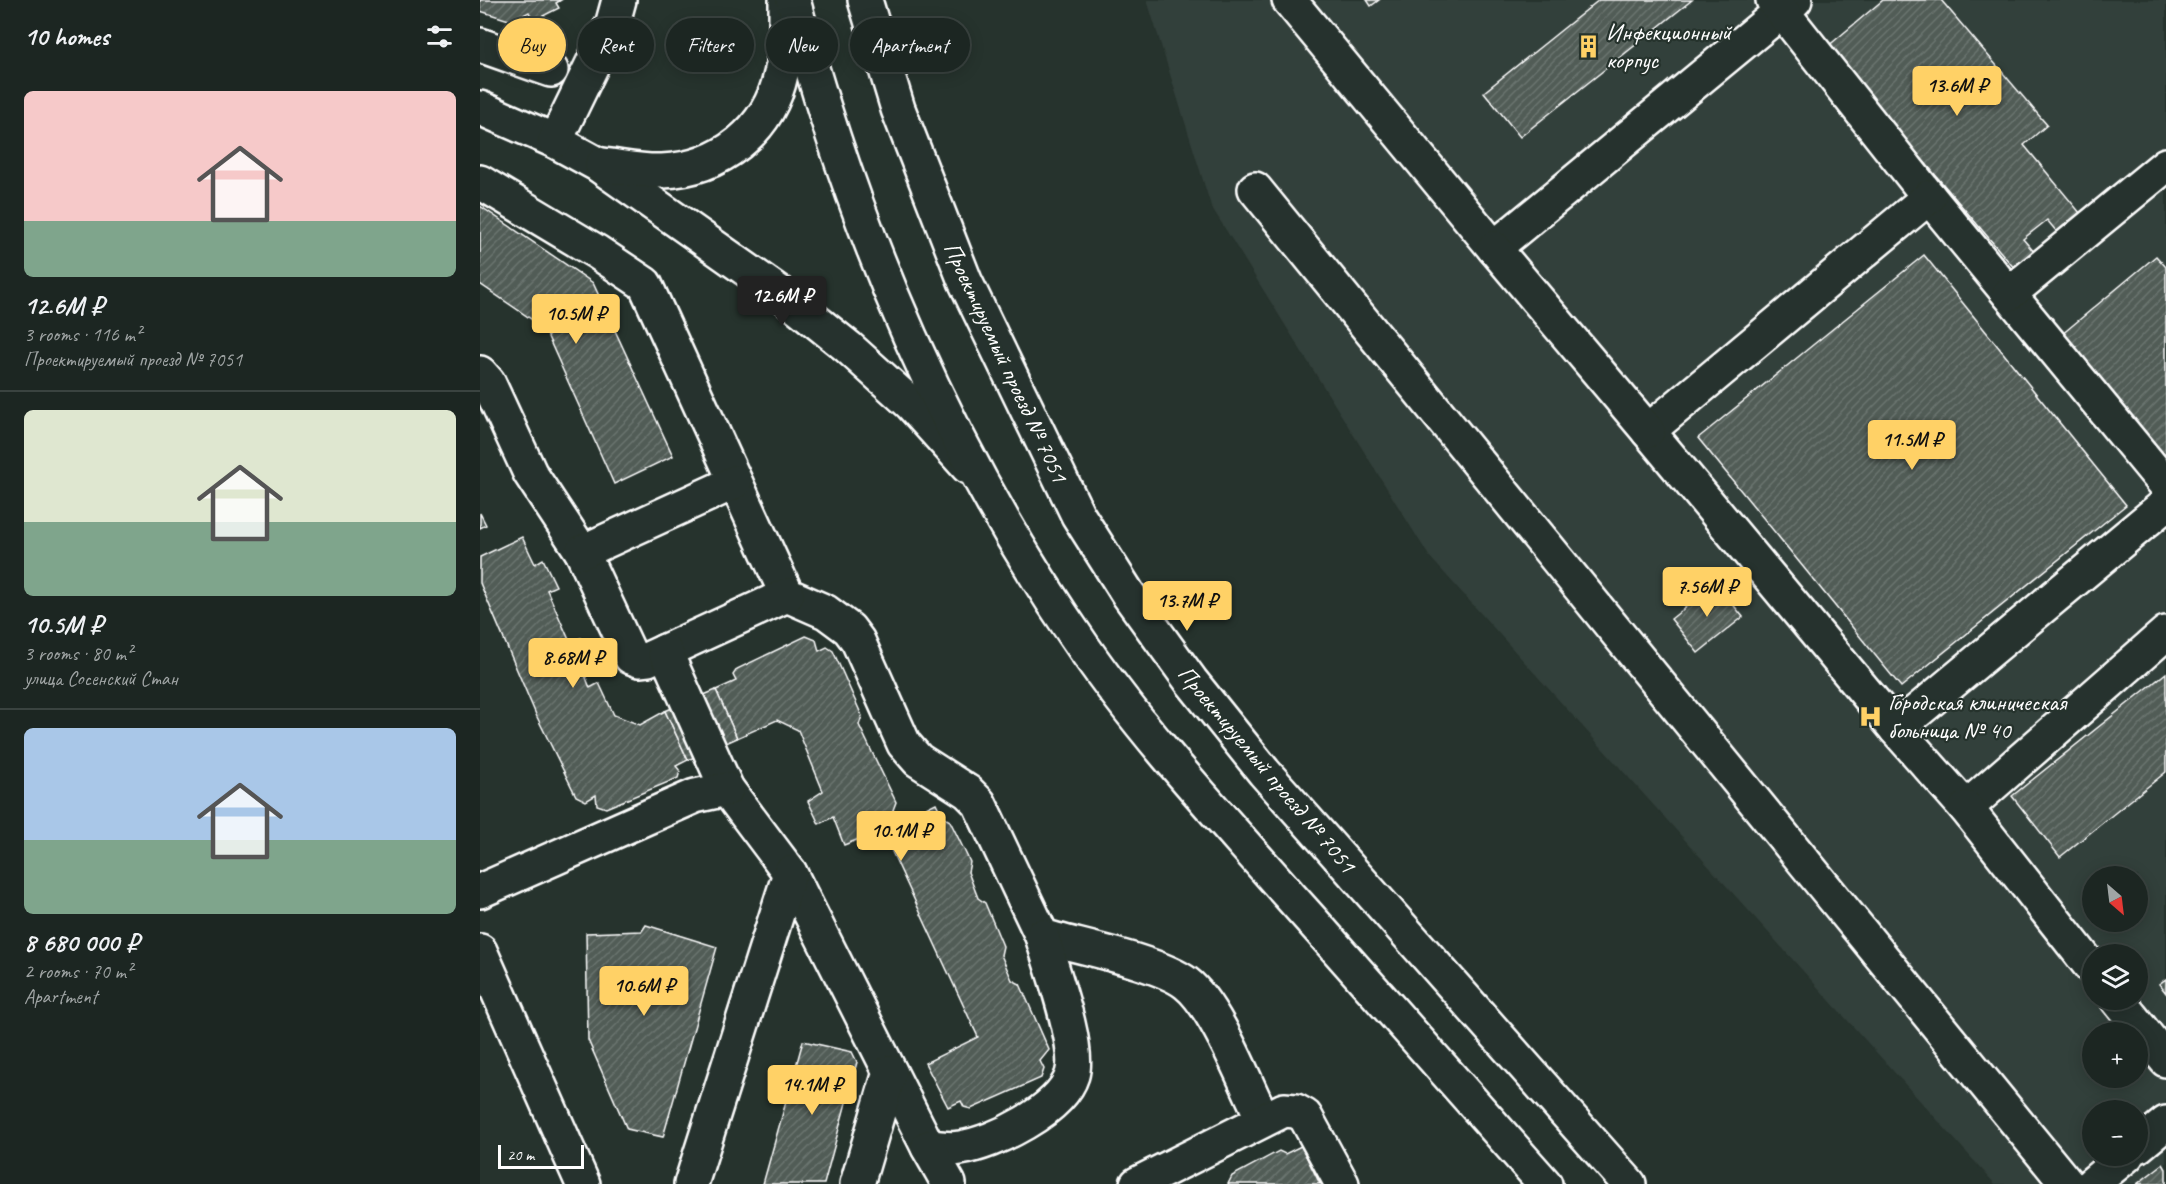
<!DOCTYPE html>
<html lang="en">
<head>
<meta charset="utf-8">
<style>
	:root { --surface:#1c2622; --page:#252e2a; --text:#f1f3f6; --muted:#a0a5a5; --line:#3a4340; --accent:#ffd166 }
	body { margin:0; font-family:Caveat,sans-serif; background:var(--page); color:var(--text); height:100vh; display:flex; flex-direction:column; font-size:22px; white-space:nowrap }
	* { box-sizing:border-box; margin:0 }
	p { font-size:20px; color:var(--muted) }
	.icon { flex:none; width:33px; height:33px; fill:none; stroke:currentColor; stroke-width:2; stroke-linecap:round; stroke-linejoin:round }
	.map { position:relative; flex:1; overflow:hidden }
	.details { display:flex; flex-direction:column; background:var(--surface); width:480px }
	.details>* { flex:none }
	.banner { position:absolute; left:18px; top:18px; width:570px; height:54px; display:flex; gap:12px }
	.needle { width:39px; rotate:152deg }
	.fabs { position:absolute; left:1602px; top:866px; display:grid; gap:12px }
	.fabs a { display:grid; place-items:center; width:66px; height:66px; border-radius:50%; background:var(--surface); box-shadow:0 3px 15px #0003,0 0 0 2px var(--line); font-size:30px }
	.scale { position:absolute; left:18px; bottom:15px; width:86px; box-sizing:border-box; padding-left:6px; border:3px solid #fff; border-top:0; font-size:16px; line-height:21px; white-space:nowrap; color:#fff; -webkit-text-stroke:4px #26332d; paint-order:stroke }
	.price { position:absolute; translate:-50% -51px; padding:0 14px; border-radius:6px; background:var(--accent); color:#111; font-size:20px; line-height:39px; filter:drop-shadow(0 2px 3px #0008) }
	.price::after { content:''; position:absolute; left:50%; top:36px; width:18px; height:14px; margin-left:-9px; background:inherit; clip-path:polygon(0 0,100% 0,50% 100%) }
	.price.current { background:#222; color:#fff }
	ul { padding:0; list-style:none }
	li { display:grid; align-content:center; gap:12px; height:318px; padding:0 24px }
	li+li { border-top:2px solid var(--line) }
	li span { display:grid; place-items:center; height:186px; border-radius:9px; color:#555 }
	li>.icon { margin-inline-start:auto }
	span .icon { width:108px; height:108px; fill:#fffc; stroke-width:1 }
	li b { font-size:26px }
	h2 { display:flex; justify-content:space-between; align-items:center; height:72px; padding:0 24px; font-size:26px }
	.chip { padding:0 21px; border-radius:27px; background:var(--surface); box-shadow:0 3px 15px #0003,0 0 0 2px var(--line); font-size:21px; line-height:54px }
	.chip.current { background:var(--accent); color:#111 }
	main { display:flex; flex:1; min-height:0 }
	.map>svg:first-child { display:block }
	.built { fill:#333f3a; fill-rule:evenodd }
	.building { fill:url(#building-hatch); stroke:#fff; stroke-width:1.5 }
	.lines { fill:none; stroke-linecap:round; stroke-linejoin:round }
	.minor-casing { stroke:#fff; stroke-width:38 }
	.major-casing { stroke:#fff; stroke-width:38 }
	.minor { stroke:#26332d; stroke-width:33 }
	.major { stroke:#26332d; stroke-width:33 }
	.labels { text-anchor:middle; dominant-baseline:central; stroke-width:4.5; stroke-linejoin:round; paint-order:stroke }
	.poi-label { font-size:24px; fill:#fff; stroke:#26332d; text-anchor:start }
	.street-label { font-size:24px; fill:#fff; stroke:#26332d }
</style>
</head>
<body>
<main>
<section class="details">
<h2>10 homes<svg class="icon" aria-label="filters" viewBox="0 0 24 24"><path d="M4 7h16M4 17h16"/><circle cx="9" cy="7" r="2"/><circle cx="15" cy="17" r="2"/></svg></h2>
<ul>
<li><span style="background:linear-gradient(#f6c9c9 70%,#7fa58c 0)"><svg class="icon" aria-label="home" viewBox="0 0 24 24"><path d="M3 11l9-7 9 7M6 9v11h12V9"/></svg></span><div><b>12.6M ₽</b><p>3 rooms · 116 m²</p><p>Проектируемый проезд № 7051</p></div></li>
<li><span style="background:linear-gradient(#dfe7d0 60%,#7fa58c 0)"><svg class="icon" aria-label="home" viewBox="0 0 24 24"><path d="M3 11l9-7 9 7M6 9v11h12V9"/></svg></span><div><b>10.5M ₽</b><p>3 rooms · 80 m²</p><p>улица Сосенский Стан</p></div></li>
<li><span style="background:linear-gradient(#a9c7e8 60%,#7fa58c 0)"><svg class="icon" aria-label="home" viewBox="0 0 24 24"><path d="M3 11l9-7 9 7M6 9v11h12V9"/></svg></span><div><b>8 680 000 ₽</b><p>2 rooms · 70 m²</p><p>Apartment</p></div></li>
</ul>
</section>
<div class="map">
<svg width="1686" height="1184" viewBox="0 0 1686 1184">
	<defs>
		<pattern id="building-hatch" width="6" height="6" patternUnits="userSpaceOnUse" patternTransform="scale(1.5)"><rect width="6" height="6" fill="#515c57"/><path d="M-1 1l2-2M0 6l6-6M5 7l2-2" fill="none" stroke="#6b7470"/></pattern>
	</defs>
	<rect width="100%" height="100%" fill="#26332d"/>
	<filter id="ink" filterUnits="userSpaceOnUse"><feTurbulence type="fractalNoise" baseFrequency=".0167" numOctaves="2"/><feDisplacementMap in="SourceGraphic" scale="12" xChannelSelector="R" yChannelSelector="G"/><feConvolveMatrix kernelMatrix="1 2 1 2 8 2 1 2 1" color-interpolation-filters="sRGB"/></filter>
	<g filter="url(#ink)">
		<path class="built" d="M667,0H1686V1184H1515L949,556L731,206ZM1612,876H1658V921H1612ZM1612,954H1658V999H1612ZM1612,1032H1658V1077H1612ZM1612,1110H1658V1155H1612Z"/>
		<g class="building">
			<polygon points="0,0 81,0 76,3 79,8 53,21 49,12 32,21 0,11"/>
			<polygon points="887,0 899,0 891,6"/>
			<polygon points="1119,0 1212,0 1040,137 1004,92"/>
			<polygon points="1403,0 1461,0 1567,125 1544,145 1601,214 1577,232 1567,220 1543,239 1555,253 1535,269 1347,47"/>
			<polygon points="0,206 113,283 193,456 134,484 64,328 0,284"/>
			<polygon points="1444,255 1646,505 1421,687 1218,438"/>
			<polygon points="1676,256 1686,267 1686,462 1581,335"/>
			<polygon points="0,513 6,525 0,528"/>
			<polygon points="42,537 55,564 63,559 76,586 67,590 90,642 101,638 114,664 103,670 110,688 119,683 134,715 160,725 185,711 208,760 196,766 200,771 198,778 126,808 117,805 116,795 106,801 96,796 57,717 0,583 0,557"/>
			<polygon points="1236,583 1263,617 1218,653 1191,619"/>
			<polygon points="326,636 336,640 339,651 347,647 353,651 382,716 379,725 416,802 413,810 418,822 456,803 463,817 470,821 490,862 488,872 498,898 505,903 523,946 521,955 532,980 540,984 569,1050 560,1061 564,1069 561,1078 491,1109 484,1107 481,1101 468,1107 445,1063 498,1037 402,830 364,845 353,817 339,824 328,801 343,791 318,730 297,720 257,738 236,690 256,681 253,675 257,669"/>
			<polygon points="1686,673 1686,772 1580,857 1532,796"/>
			<polygon points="236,690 257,738 208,760 185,711"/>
			<polygon points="166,925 237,947 183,1137 147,1129 108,1040 106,933 162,931"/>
			<polygon points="1686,979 1686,993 1679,984"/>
			<polygon points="323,1041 372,1052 377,1062 344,1184 283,1184"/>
			<polygon points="821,1146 840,1184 748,1184 752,1176 799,1151 805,1154"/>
			<polygon points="1683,1164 1686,1169 1686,1184 1657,1184"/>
		</g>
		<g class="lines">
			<defs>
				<g id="minor">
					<polyline points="809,0 1014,248 1315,0"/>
					<polyline points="1293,0 1449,197 1686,485"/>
					<polyline points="0,45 71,70"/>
					<polyline points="0,108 75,141 117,164 307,298 368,347 431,404 488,467"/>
					<polyline points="75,141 133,22 139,0"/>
					<path d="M122,165C141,167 162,172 182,171C240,169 289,131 301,74C307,50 306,24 306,0"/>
					<path d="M0,182L117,252L165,284L307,595L346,612L369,629L378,641L424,744L438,760L488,792L499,803L562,936C599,947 678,962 706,983C736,1006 765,1083 783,1119"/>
					<polyline points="775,189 1587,1184"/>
					<polyline points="1449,197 1168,431 1416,729 1686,504"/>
					<polyline points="1014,248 1168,431"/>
					<polyline points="1529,294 1686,165"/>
					<polyline points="0,373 8,382 50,473 102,552 151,657 159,660 168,659 307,595"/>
					<polyline points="102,552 255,482"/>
					<path d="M185,651L247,789L310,873L448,1147C458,1147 470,1150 480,1148C514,1143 581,1110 592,1075C601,1047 571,967 562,936"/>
					<polyline points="1416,729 1486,808 1686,633"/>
					<polyline points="1486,808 1612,968"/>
					<polyline points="0,891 215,796 247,789"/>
					<polyline points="0,951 103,1184"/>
					<polyline points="1637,999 1686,1060"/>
					<polyline points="1658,1146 1686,1123"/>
					<polyline points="448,1147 469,1184"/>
					<polyline points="211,1184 310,873"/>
					<polyline points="377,1184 410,1072"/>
					<polyline points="657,1184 804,1110 816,1111 825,1116 862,1184"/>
					<polyline points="1612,1184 1647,1155"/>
				</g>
				<g id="major">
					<path d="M313,0C373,229 468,453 604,648C665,736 739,815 809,895C895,991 980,1088 1065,1184"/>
					<polyline points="385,0 418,109 485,281 598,515 648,594 711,681 784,772 1149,1184"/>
				</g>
			</defs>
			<use href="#minor" class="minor-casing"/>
			<use href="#major" class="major-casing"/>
			<use href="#minor" class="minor"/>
			<use href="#major" class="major"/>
		</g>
	</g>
	<defs>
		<symbol id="building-bare" viewBox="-9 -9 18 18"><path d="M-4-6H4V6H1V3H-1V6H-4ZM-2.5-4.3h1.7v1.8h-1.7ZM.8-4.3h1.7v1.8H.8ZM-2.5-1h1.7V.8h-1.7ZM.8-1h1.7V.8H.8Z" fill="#ffd166" stroke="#26332d" stroke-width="2.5" paint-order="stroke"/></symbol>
		<symbol id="hospital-bare" viewBox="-9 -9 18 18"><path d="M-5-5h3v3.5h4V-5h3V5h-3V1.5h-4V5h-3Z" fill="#ffd166" stroke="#26332d" stroke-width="2.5" paint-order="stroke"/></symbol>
	</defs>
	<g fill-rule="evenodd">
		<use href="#building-bare" x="1092" y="30" width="33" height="33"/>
		<use href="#hospital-bare" x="1374" y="700" width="33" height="33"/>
	</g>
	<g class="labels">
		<g class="poi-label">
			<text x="1126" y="32">Инфекционный<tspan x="1126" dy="28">корпус</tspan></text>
			<text x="1408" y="702">Городская клиническая<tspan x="1408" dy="28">больница № 40</tspan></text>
		</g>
		<g class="street-label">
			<text transform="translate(526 362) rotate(65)">Проектируемый проезд № 7051</text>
			<text transform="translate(787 769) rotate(50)">Проектируемый проезд № 7051</text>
		</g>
	</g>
</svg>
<div class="fabs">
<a><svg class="needle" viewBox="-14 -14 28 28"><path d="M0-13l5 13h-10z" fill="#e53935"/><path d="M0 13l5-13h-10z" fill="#a0a5a5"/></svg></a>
<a><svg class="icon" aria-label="layers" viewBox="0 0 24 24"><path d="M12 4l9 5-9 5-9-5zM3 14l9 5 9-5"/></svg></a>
<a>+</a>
<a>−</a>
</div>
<div class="scale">20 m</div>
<b class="price" style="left:1477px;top:117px">13.6M ₽</b>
<b class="price current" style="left:302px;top:327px">12.6M ₽</b>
<b class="price" style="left:96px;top:345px">10.5M ₽</b>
<b class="price" style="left:1432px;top:471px">11.5M ₽</b>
<b class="price" style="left:1227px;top:618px">7.56M ₽</b>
<b class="price" style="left:707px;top:632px">13.7M ₽</b>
<b class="price" style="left:93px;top:689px">8.68M ₽</b>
<b class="price" style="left:421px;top:862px">10.1M ₽</b>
<b class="price" style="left:164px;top:1017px">10.6M ₽</b>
<b class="price" style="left:332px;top:1116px">14.1M ₽</b>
<div class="banner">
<a class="chip current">Buy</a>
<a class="chip">Rent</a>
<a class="chip">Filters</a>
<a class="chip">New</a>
<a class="chip">Apartment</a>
</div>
</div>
</main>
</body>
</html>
